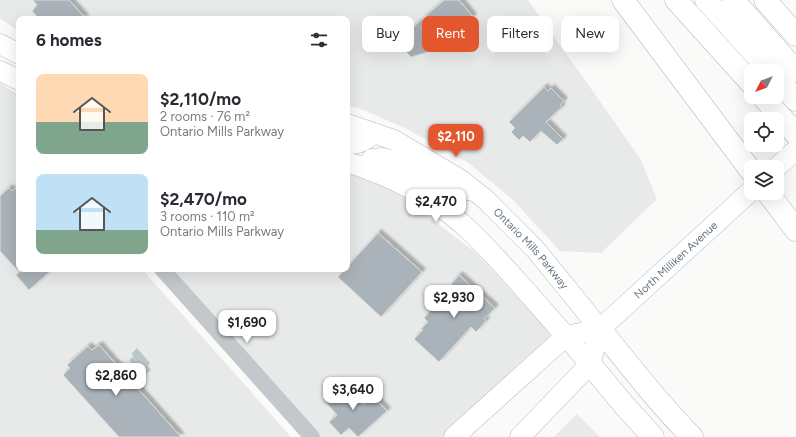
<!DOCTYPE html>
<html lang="en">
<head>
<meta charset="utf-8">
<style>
	:root { --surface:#fff; --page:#f2f2f3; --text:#2b2b33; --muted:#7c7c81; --accent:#e4572e }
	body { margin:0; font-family:Figtree,sans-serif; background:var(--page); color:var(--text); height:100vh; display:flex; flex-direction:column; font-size:15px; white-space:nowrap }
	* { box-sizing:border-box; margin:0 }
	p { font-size:13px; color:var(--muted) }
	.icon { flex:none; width:22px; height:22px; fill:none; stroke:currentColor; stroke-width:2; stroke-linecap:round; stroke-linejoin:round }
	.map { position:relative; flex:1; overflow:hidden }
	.details { position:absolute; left:16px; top:16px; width:334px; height:256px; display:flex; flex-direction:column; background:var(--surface); border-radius:8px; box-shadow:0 4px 16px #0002 }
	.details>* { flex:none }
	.top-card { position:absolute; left:362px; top:16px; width:374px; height:36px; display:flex; gap:8px }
	.needle { width:26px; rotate:228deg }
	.tools { position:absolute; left:744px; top:64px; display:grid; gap:8px }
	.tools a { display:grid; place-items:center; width:40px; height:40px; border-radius:8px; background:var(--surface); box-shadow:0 4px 16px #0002; font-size:20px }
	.price { position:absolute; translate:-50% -34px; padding:0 9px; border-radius:8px; background:#fff; color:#222; font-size:13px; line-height:26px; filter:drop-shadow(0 1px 2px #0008) }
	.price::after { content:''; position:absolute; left:50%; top:24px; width:12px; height:9px; margin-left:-6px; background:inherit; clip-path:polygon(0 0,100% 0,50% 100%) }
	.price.on { background:var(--accent); color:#fff }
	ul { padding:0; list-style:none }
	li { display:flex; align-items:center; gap:12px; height:100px; padding:0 20px }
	li span { display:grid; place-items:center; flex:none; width:112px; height:80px; border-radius:8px; color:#555 }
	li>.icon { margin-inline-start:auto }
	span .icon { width:48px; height:48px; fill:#fffc; stroke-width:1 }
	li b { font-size:17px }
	h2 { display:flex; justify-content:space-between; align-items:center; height:48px; padding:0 20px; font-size:17px }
	.chip { padding:0 14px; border-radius:8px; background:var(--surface); box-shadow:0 4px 16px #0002; font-size:14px; line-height:36px }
	.chip.on { background:var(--accent); color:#fff }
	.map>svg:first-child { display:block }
	.built { fill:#e8e9e9 }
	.water { fill:#bbc7cb }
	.building { fill:#aab3b9; stroke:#dcdcda; filter:url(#shadow) }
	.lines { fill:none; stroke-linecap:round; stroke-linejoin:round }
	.major-casing { stroke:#b5babe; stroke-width:21 }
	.highway-casing { stroke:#b4b9bd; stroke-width:23 }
	.minor { stroke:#c3c8cc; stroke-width:16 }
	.major { stroke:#fff; stroke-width:20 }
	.highway { stroke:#fff; stroke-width:22 }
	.labels { text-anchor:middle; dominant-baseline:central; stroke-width:4; stroke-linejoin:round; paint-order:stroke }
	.street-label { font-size:11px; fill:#657683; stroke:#fff }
</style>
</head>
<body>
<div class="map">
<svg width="796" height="437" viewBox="0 0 796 437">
	<defs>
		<filter id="shadow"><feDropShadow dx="3.5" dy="-3.5" stdDeviation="1" flood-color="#0004"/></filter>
	</defs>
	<rect width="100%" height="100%" fill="#fafaf8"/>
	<g class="built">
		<polygon points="0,0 528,0 640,158 657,199 601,253 560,251 512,199 467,162 407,129 359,108 347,106 347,19 19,19 19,32 0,18"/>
		<polygon points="0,83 19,95 19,269 142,269 291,437 0,437"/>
		<polygon points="347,171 384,183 475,252 553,336 442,437 319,437 170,269 347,269"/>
		<polygon points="577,414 600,437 554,437"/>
	</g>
	<polygon class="water" points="137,348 150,363 148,366 151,370 144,376 129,360 133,357 132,353"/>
	<g class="building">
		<polygon points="33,0 69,0 86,19 39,19 32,11 37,5"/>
		<polygon points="444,0 459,0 473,17 440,46 438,43 428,52 411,57 403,49 411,33 409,31"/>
		<polygon points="544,87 548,91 551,88 564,101 560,105 562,107 546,122 563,139 557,145 541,131 530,142 523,136 519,140 511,132 515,128 509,122"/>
		<polygon points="19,185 19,272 0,251 0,196 9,188 12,191"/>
		<polygon points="378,233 422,272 381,317 338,277 345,269 347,269 347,267"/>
		<polygon points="23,269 53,269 29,290 16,275"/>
		<polygon points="459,275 495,308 484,319 486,321 476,332 471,327 439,362 414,339 423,330 421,329 428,322 424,318 438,302 442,305 457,289 451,284"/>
		<polygon points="99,345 181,437 119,437 63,375 70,368 67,365 88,346 92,350"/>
		<polygon points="343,382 364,405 374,397 387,411 358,437 349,428 341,435 329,422 337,415 323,399"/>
	</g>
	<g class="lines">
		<defs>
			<g id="major">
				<polyline points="0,44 19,54"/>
				<polyline points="0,71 19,80"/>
				<path id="s1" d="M347,124L394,140L461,180L485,199L535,249L600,329"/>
				<path d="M347,144C359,144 365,141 374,133"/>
				<path d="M347,162C387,175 429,195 461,223C479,238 494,256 510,273C537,303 563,333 590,364"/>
				<polyline points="777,167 796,150"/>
				<polyline points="366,168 372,159 383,158 396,162 437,185 473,191"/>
				<polyline points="454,437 566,336 600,329"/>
				<path id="s2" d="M520,437L590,364L600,329L751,191"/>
			</g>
			<g id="highway">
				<polyline points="623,0 751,171"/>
				<polyline points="676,0 751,83"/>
				<polyline points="706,0 770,71"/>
				<polyline points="733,0 796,71"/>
				<polyline points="765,0 796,35"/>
				<polyline points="777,79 796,100"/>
				<polyline points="763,97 796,134"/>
				<polyline points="768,193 796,230"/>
				<path d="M600,329C630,366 659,404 692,437"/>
				<polyline points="590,364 624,405 653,437"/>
			</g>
		</defs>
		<use href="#major" class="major-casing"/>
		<use href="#highway" class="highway-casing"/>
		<polyline class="minor" points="162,269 312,437"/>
		<use href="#major" class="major"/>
		<use href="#highway" class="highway"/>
	</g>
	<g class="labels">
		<g class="street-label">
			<text stroke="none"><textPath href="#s1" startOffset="226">Ontario Mills Parkway</textPath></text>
			<text stroke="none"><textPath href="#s2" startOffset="240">North Milliken Avenue</textPath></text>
		</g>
	</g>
</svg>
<div class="tools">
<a><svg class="needle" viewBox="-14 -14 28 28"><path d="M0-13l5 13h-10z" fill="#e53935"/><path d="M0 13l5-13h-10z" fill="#7c7c81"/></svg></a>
<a><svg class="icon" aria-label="locate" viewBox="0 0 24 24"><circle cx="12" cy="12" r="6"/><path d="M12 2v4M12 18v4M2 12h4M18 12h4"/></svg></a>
<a><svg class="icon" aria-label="layers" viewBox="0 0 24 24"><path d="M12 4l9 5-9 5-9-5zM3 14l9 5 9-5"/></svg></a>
</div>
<b class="price on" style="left:456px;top:158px">$2,110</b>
<b class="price" style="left:436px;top:223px">$2,470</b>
<b class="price" style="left:454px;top:319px">$2,930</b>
<b class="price" style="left:247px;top:344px">$1,690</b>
<b class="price" style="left:116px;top:397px">$2,860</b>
<b class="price" style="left:353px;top:411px">$3,640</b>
<div class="top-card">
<a class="chip">Buy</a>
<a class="chip on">Rent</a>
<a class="chip">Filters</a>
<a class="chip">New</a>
</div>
<section class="details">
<h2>6 homes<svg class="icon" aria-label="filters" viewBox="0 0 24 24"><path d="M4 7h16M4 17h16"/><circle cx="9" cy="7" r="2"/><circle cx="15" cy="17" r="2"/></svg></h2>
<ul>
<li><span style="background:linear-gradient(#ffd9b3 60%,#7fa58c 0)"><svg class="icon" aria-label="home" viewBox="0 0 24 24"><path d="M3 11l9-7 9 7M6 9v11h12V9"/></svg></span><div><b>$2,110/mo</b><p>2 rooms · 76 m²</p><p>Ontario Mills Parkway</p></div></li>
<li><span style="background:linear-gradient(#bfe0f5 70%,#7fa58c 0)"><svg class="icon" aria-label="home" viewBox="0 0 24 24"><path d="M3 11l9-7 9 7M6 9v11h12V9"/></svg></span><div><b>$2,470/mo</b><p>3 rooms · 110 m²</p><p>Ontario Mills Parkway</p></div></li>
</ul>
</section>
</div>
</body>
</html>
